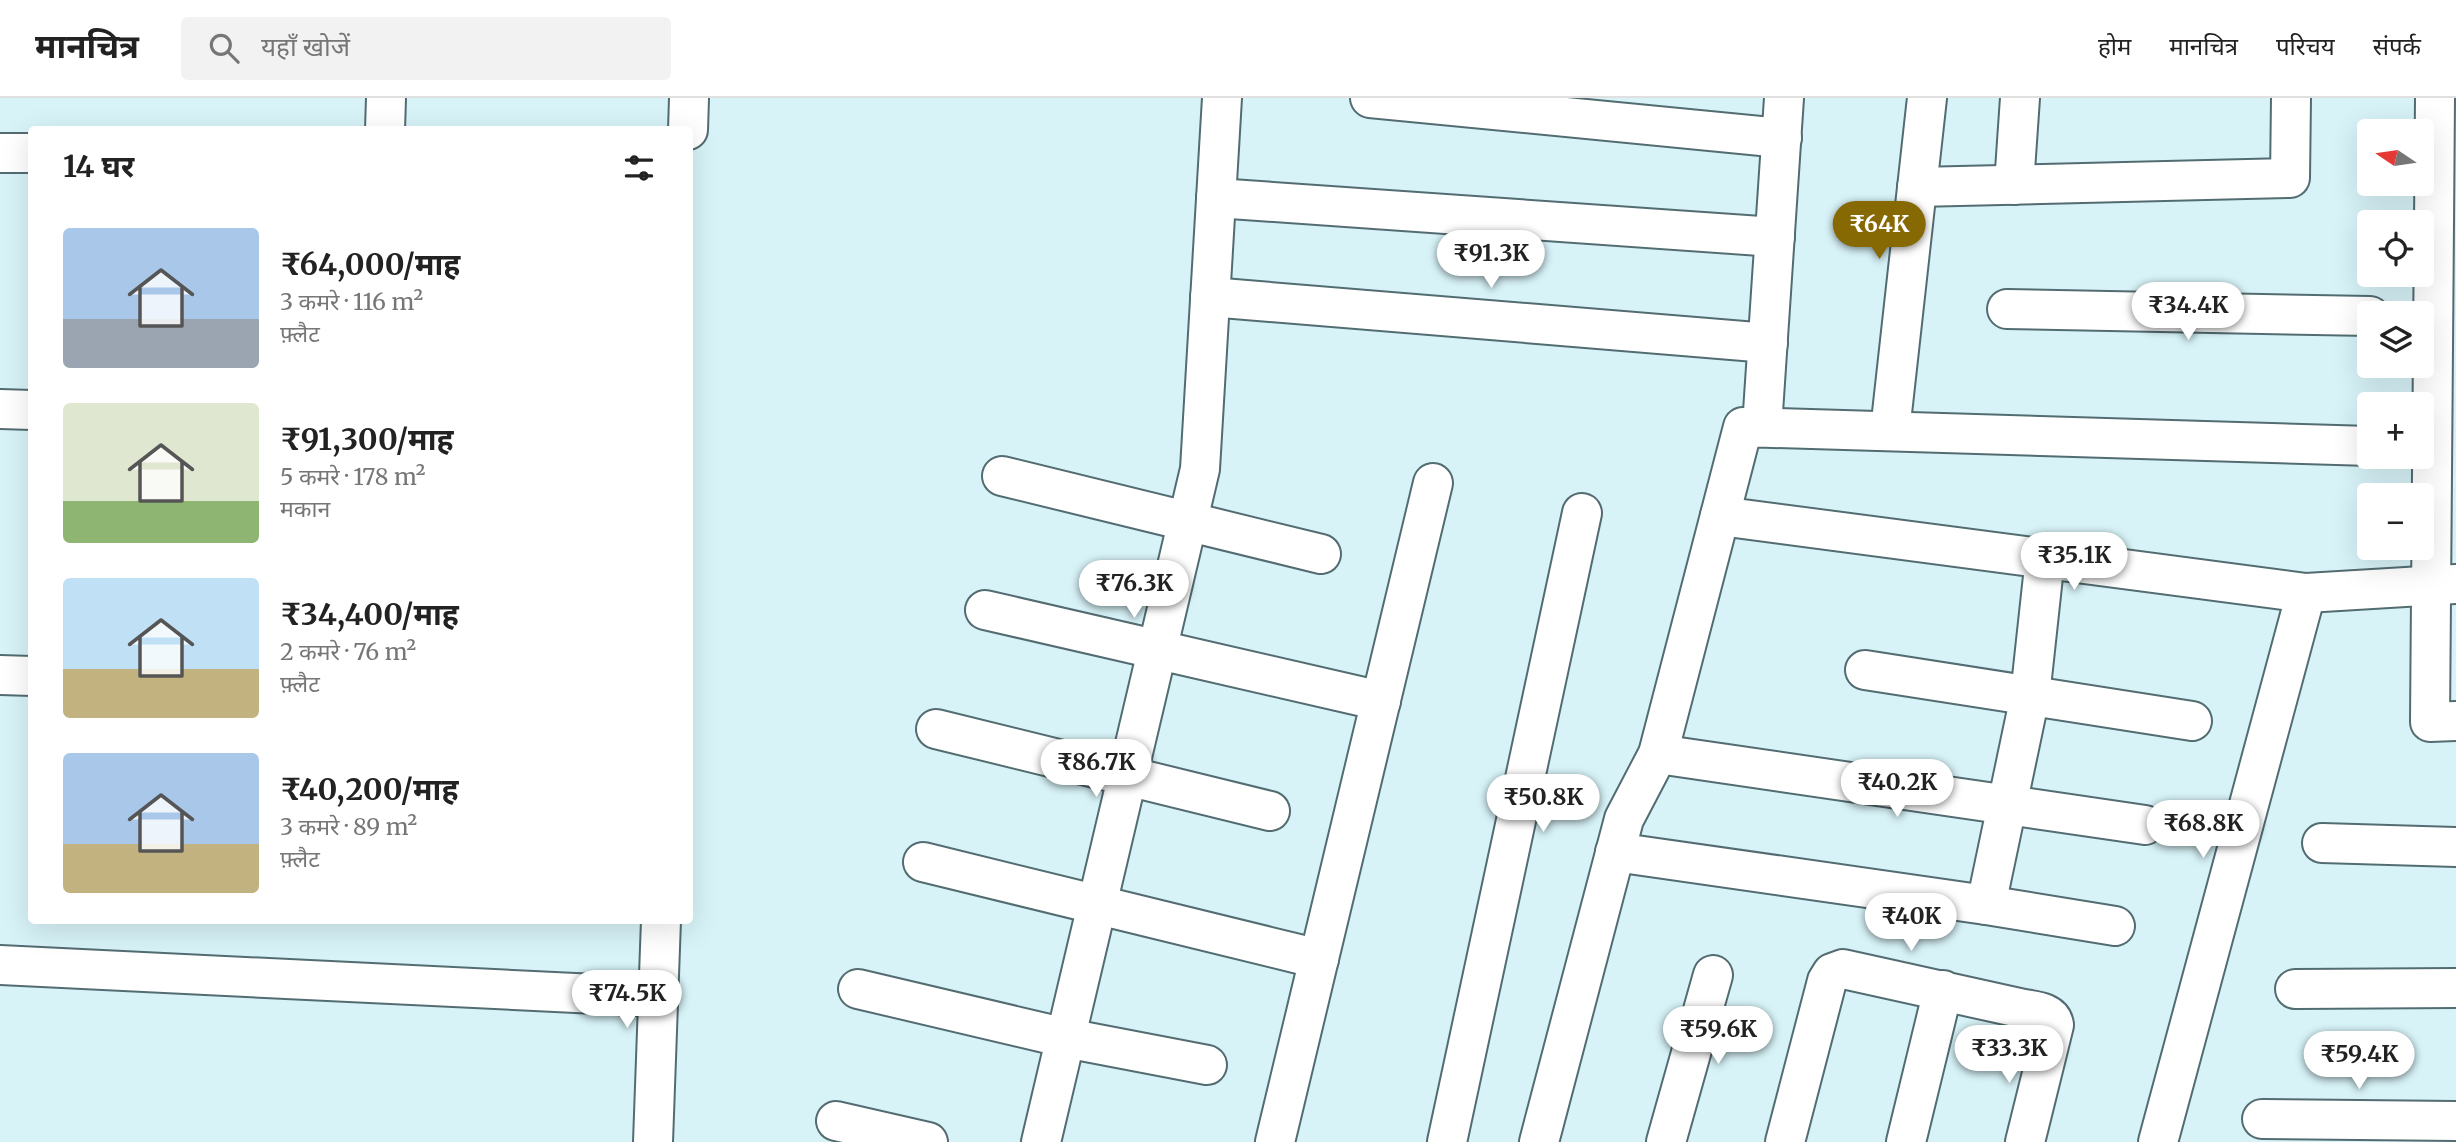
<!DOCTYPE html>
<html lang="hi">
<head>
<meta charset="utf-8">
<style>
	:root { --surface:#fff; --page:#f2f2f2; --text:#222; --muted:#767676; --line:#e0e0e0; --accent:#876904 }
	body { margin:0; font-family:Merriweather,"Noto Sans Devanagari",serif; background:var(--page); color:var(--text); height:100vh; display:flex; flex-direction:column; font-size:26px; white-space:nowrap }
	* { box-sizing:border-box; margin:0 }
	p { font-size:23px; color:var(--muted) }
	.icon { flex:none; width:38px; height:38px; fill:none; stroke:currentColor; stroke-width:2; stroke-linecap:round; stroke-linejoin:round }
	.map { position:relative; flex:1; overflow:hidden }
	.side { position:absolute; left:28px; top:28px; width:665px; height:798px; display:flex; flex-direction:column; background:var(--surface); border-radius:7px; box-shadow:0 7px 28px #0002 }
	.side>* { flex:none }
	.needle { width:46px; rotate:283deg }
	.fabs { position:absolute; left:2357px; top:21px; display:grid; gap:14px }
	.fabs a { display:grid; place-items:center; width:77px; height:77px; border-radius:7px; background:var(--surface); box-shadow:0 7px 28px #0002; font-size:35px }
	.price { position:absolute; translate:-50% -60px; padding:0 16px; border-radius:24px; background:#fff; color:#222; font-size:23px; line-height:46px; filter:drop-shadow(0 2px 4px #0008) }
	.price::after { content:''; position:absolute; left:50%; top:42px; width:21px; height:16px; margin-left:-10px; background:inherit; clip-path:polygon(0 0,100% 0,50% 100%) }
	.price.current { background:var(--accent); color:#fff }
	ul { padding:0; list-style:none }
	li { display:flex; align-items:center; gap:21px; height:175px; padding:0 35px }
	li span { display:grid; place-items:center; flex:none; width:196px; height:140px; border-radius:7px; color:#555 }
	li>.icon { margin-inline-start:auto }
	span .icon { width:84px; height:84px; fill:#fffc; stroke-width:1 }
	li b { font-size:30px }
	h2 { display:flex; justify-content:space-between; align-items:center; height:84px; padding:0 35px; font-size:30px }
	header { display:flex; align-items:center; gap:42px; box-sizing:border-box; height:98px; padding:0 35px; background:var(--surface); border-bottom:2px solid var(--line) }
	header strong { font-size:33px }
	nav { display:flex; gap:38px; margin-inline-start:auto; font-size:24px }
	.search { width:490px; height:63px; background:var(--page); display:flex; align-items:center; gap:18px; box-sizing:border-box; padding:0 24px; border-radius:7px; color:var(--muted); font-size:26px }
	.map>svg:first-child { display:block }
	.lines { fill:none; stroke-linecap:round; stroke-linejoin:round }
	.minor-casing { stroke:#536c71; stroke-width:42 }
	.minor { stroke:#fff; stroke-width:38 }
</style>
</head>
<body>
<header>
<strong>मानचित्र</strong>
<div class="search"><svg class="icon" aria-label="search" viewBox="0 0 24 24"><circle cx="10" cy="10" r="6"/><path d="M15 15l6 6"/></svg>यहाँ खोजें</div>
<nav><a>होम</a><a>मानचित्र</a><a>परिचय</a><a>संपर्क</a></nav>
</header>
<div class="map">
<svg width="2456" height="1044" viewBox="0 0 2456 1044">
	<rect width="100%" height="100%" fill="#d7f3f8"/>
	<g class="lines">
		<defs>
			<g id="minor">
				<polyline points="1370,0 1782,40"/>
				<polyline points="2435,0 2430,624 2456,623"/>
				<polyline points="385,32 386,0"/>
				<polyline points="688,32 689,0"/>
				<polyline points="0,55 32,55"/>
				<polyline points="2014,87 2020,0"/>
				<polyline points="1917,89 2290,80 2291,0"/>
				<polyline points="1216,100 1775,139"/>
				<polyline points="1210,199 1768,245"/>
				<polyline points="2007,211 2370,218"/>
				<polyline points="0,311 32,312"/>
				<polyline points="1762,329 1784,0"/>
				<polyline points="1890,333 1927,0"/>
				<polyline points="1002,378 1321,456"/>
				<polyline points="1720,418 2306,495 2456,486"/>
				<polyline points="985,512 1381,603"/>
				<polyline points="1865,572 2192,623"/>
				<polyline points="0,577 32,578"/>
				<polyline points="936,631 1270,713"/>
				<polyline points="1658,656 2145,727"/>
				<polyline points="2322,745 2456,749"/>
				<polyline points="1615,754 1986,807 2115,828"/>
				<polyline points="923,764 1319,861"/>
				<polyline points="1986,807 2030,598 2045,460"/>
				<polyline points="0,867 658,899"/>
				<polyline points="858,891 1066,940 1207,967"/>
				<polyline points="2295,891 2456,890"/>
				<polyline points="2262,1021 2456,1023"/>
				<polyline points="836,1023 928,1044"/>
				<polyline points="653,1044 661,822"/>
				<polyline points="1041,1044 1200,371 1222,0"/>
				<polyline points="1275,1044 1433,385"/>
				<polyline points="1447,1044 1582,415"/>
				<polyline points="1539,1044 1624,721 1658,656 1743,329 2370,348"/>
				<polyline points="1666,1044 1713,877"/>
				<path d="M1785,1044L1827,883L1832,875L1843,871L2024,911C2036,913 2052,914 2054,927L2025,1044"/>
				<polyline points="1906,1044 1943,892"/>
				<polyline points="2158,1044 2306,495"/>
			</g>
		</defs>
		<use href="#minor" class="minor-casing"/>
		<use href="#minor" class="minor"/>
	</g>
</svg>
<div class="fabs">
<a><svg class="needle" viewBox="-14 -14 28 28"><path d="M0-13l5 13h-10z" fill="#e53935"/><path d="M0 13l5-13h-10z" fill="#767676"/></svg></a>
<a><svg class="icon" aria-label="locate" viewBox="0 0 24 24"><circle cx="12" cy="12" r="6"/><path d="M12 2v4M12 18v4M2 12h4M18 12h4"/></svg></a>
<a><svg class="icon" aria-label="layers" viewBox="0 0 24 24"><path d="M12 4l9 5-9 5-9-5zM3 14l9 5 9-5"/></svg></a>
<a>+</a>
<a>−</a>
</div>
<b class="price current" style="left:1879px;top:163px">₹64K</b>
<b class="price" style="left:1491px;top:192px">₹91.3K</b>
<b class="price" style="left:2188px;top:244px">₹34.4K</b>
<b class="price" style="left:2074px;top:494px">₹35.1K</b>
<b class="price" style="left:1134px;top:522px">₹76.3K</b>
<b class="price" style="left:1096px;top:701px">₹86.7K</b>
<b class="price" style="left:1897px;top:721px">₹40.2K</b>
<b class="price" style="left:1543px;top:736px">₹50.8K</b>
<b class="price" style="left:2203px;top:762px">₹68.8K</b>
<b class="price" style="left:1911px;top:855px">₹40K</b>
<b class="price" style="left:627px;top:932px">₹74.5K</b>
<b class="price" style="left:1718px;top:968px">₹59.6K</b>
<b class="price" style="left:2009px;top:987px">₹33.3K</b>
<b class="price" style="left:2359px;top:993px">₹59.4K</b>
<section class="side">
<h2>14 घर<svg class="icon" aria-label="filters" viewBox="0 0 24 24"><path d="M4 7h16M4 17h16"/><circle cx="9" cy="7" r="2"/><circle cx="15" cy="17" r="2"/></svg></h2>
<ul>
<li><span style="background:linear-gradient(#a9c7e8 65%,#9aa5b1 0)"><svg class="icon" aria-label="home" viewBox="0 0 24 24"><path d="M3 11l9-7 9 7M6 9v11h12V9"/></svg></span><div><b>₹64,000/माह</b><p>3 कमरे · 116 m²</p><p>फ़्लैट</p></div></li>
<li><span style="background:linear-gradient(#dfe7d0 70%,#8fb573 0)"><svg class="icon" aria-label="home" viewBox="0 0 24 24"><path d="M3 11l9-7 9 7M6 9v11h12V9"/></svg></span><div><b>₹91,300/माह</b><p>5 कमरे · 178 m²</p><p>मकान</p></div></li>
<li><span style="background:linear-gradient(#bfe0f5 65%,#c2b280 0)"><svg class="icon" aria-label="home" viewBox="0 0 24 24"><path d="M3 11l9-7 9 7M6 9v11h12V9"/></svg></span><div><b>₹34,400/माह</b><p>2 कमरे · 76 m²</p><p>फ़्लैट</p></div></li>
<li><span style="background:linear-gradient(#a9c7e8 65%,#c2b280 0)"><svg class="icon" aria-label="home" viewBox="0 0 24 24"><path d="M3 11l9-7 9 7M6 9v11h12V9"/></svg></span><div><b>₹40,200/माह</b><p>3 कमरे · 89 m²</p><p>फ़्लैट</p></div></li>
</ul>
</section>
</div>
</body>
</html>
